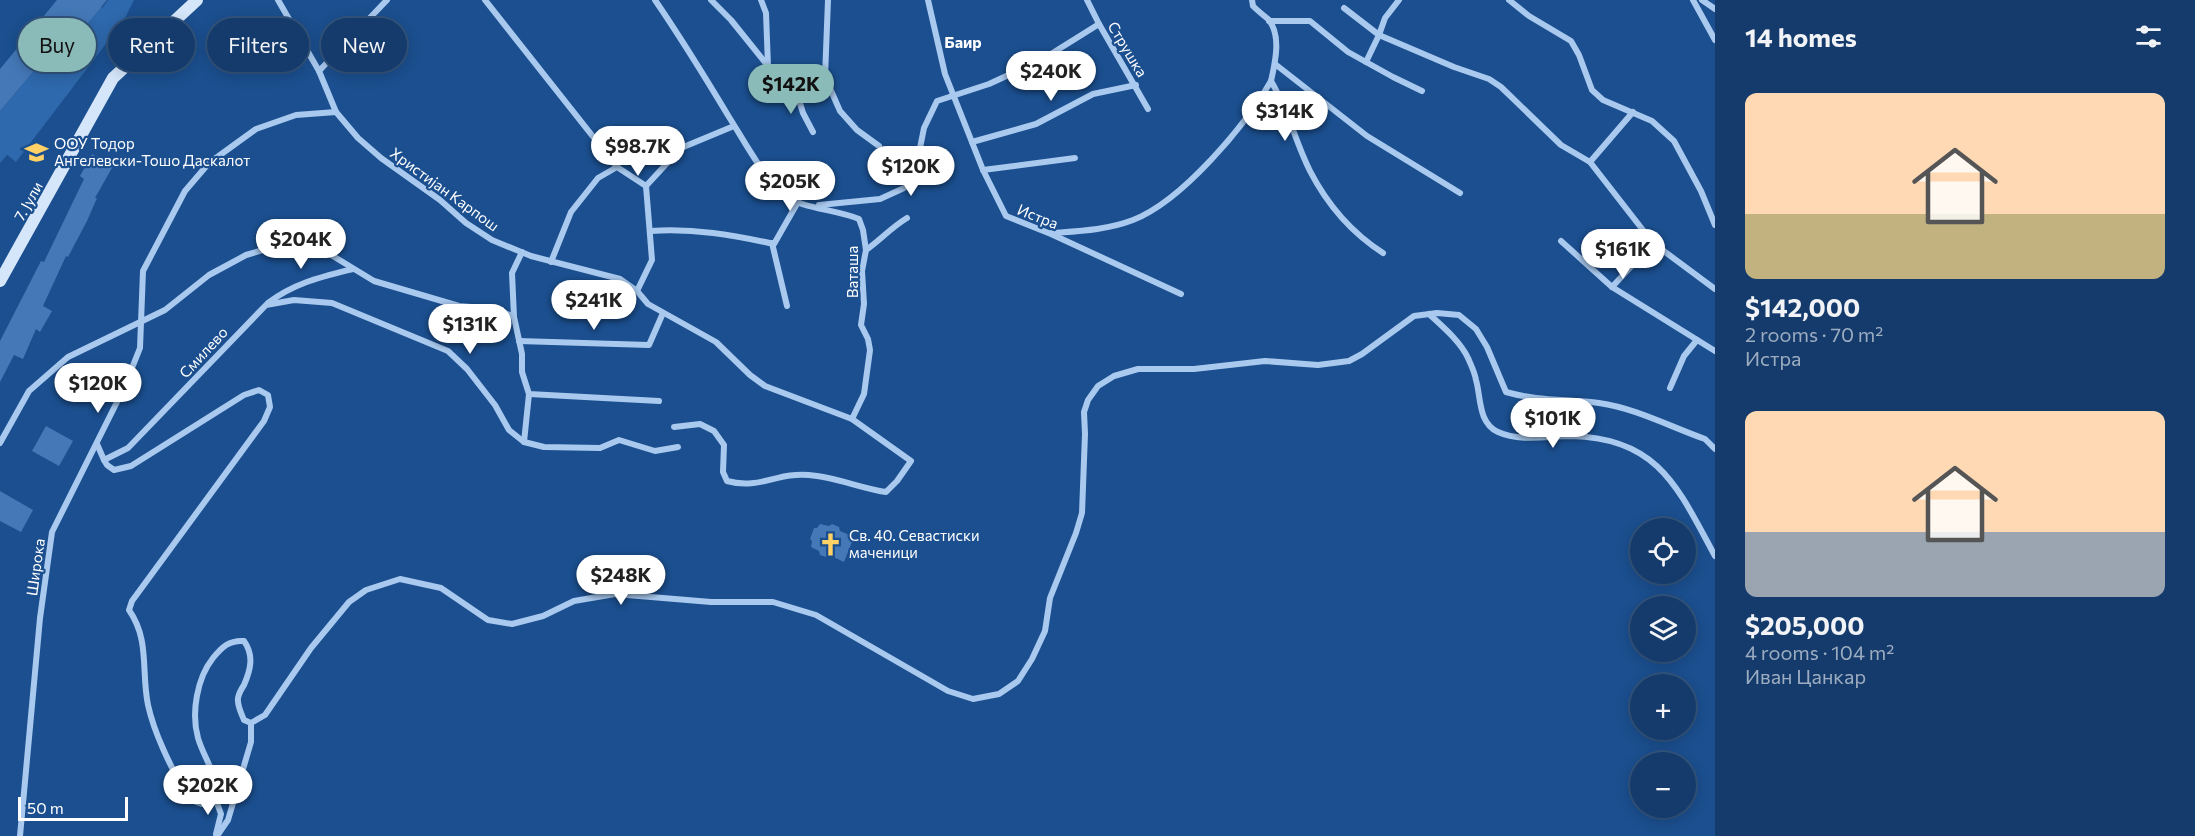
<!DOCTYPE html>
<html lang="en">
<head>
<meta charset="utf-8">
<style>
	:root { --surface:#143b6b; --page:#214673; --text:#f1f3f6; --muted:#9dadc1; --line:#33557e; --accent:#8bbbb9 }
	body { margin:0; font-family:Commissioner,sans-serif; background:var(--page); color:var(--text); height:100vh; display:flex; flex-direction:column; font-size:22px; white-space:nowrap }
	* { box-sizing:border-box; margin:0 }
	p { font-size:20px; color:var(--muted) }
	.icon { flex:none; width:33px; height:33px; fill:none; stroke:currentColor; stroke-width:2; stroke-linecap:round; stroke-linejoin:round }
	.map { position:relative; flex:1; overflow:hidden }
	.details { display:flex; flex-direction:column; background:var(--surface); width:480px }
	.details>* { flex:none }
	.guide { position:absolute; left:18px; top:18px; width:570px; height:54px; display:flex; gap:12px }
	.buttons { position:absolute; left:1630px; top:518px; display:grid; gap:12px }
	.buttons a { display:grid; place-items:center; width:66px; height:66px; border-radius:50%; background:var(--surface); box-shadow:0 3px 15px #0003,0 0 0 2px var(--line); font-size:30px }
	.scale { position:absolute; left:18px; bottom:15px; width:110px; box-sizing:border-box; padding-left:6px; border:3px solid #fff; border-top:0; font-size:16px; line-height:21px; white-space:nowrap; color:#fff; -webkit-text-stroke:4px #1b4f8f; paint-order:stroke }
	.price { position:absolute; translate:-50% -51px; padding:0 14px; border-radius:21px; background:#fff; color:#222; font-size:20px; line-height:39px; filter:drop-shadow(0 2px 3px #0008) }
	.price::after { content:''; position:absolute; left:50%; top:36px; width:18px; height:14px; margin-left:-9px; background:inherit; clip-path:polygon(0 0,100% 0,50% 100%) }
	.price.selected { background:var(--accent); color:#111 }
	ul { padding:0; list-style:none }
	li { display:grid; align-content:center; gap:12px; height:318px; padding:0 30px }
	li span { display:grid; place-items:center; height:186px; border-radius:12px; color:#555 }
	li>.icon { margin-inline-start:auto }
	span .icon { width:108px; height:108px; fill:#fffc; stroke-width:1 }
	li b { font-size:26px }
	h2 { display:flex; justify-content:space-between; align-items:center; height:72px; padding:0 30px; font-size:26px }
	.chip { padding:0 21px; border-radius:27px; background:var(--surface); box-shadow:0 3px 15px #0003,0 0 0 2px var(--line); font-size:21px; line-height:54px }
	.chip.selected { background:var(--accent); color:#111 }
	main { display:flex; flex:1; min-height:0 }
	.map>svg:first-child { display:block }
	.green { fill:#2e69ad }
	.building { fill:#4478b7 }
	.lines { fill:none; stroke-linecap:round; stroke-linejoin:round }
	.street { stroke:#a9c9ee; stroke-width:6 }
	.secondary { stroke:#d6e6fa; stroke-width:12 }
	.labels { text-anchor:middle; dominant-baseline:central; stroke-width:4.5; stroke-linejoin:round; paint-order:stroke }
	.street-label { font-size:15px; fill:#fff; stroke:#1b4f8f }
	.poi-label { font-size:15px; fill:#fff; stroke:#1b4f8f; text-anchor:start }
	.neighbourhood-label { font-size:16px; font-weight:bold; fill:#fff; stroke:#1b4f8f }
</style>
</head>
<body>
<main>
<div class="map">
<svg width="1715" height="836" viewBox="0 0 1715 836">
	<rect width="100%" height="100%" fill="#1b4f8f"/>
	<polygon class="green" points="108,0 134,0 124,20 16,162 7,155 0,163 0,111 60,40 69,46 91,19 98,5 102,8"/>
	<g class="building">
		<polygon points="57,0 107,0 68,47 60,40 0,111 0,69"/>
		<polygon points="92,154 113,166 95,198 97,198 87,221 68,257 66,256 43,306 52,311 40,332 36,329 23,359 14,355 0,382 0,341 41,261 44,262 84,179 80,176"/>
		<polygon points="46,426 73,441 59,466 32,451"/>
		<polygon points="0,491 33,510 21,532 0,521"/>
		<polygon points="820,524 829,526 832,524 839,527 840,531 854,537 844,562 829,555 826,557 820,555 819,551 811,547 812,541 810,539 814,528 817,528"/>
	</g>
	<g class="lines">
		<g class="street">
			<path d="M278,0L319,71L336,112L358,138L381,158L440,200L466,223L492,240L531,256L620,279L637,291L648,304L716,342L750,375L765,386L852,419L911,461L897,481L886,492C860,488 835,477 809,475C778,472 759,490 727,481L723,472L724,445L714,431L700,424L674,427"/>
			<polyline points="485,0 617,167"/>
			<path d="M655,0C681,38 705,77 729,117C743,139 765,180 785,196C801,208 838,210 859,219L863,230L866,250L862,271L864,304L861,325L868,339L870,350L864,394L852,419"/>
			<polyline points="711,0 731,20 768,66 795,87 825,77"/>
			<polyline points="761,0 766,13 768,66"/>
			<polyline points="828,0 825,77 840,111 857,130 879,146"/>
			<polyline points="928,0 945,74 983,170 1006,216 1051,234 1181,294"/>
			<polyline points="1087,0 1099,24 1148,109"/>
			<path d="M1252,0L1253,6C1258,11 1263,15 1268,19C1282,35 1275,63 1271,81C1288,109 1295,141 1310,171C1327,204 1352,233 1383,253"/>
			<polyline points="1509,0 1529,16 1571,41 1579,55 1592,90 1603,100 1652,121 1674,141 1701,191 1715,225"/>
			<polyline points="1693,0 1715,40"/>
			<polyline points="1702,0 1715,9"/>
			<polyline points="1344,8 1379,35 1454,67 1489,79 1501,87 1561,145 1590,162 1653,243 1715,289"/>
			<polyline points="1269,21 1310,21 1348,52 1393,77 1422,91"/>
			<polyline points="1366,62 1379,35 1385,18 1399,0"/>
			<polyline points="1275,64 1367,136 1460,193"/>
			<polyline points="319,71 387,0"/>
			<polyline points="795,87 803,113 813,132"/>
			<polyline points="972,142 1036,124 1093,94 1136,85"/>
			<polyline points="1590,162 1633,112"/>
			<polyline points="983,170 1075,158"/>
			<polyline points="819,205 880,199 904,188 915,173 924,128 937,101 989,84 1043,59 1099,24"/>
			<path d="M651,231C693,228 733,235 774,244L798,202"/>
			<path d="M1052,233C1079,231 1107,230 1133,220C1182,201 1245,126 1271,81"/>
			<polyline points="1561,241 1612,287 1715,351"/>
			<polyline points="772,243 787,306"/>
			<path d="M866,250C880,240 892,227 907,218"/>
			<polyline points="551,262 571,212 598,178 617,167 646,186"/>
			<polyline points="1612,287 1653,243"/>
			<polyline points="637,291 652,260 646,186 681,148 734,126"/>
			<path d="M268,303C294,283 321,277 353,269"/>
			<path d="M1429,314C1443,327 1460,341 1468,358C1471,365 1475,373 1476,380C1481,397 1478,423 1498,432C1520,442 1548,436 1571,436C1659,438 1678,488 1715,556"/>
			<polyline points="514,317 512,273 522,252"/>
			<polyline points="519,341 649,345 663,313"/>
			<polyline points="1670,388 1684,356 1697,340"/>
			<polyline points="524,442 529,394"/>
			<polyline points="0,443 29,391 68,357 165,310 209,275 246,255 283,244 323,250 374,281 459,306 496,309 514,317 522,354 522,372 529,394 659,401"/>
			<polyline points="97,444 104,460 128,448 266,305 294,300 332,303 448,351 467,369 495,405 509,430 524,442 544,447 600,448 619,440 655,451 678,447"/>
			<path d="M104,460L107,465L114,470L131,466L244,395L259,390L268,395L270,407L264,421L132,601L129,610C150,640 141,671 148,705C155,737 173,770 188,799L202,804L214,795C216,769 205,761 198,738C191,713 197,678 213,658C222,647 229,640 244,641C254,655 251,669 244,685C242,688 239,693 238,698C237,705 241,713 244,720L251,723L265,715L311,648L349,602L366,590L400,579L441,588L488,620L512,624L543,616L574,601L615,594L711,602H773L816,615L948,691L973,699L999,694L1018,681L1032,659L1045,631L1050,598L1076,533L1082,513L1085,434L1084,412L1088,400L1098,386L1114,376L1138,369H1194L1265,361L1318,365L1349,361L1362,354L1414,316L1437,313L1459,315L1476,329L1487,347L1506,392C1537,401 1568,399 1599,403C1635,408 1671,427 1705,439L1715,449"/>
			<polyline points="214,795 221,814 216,834"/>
			<polyline points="20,836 40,618 52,532 124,388 140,348 143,271 185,191 209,163 256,129 296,115 336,112"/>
			<polyline points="217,836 228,820 251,742 251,723"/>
		</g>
		<polyline class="secondary" points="0,281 113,78 197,0"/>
	</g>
	<defs>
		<symbol id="school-bare" viewBox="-9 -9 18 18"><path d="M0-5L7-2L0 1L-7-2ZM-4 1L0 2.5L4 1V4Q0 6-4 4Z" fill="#ffd166" stroke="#1b4f8f" stroke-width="2.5" paint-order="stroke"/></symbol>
		<symbol id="church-bare" viewBox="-9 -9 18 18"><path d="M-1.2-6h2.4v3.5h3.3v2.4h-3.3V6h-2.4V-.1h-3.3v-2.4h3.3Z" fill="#ffd166" stroke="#1b4f8f" stroke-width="2.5" paint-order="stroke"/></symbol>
	</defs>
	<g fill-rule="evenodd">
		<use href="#school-bare" x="20" y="136" width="33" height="33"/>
		<use href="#church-bare" x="814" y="528" width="33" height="33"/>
	</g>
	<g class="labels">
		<g class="street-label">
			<text transform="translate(1128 49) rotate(59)">Струшка</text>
			<text transform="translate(445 189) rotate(36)">Христијан Карпош</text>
			<text transform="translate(28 201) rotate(-61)">7. Јули</text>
			<text transform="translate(1038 216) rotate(22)">Истра</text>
			<text transform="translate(852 272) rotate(-90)">Ваташа</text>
			<text transform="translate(203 352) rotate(-47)">Смилево</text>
			<text transform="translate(35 567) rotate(-82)">Широка</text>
		</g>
		<g class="poi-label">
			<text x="54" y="143">ООУ Тодор<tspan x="54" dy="17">Ангелевски-Тошо Даскалот</tspan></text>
			<text x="849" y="535">Св. 40. Севастиски<tspan x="849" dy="17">маченици</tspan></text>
		</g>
		<g class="neighbourhood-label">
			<text x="963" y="41">Баир</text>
		</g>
	</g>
</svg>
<div class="buttons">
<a><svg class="icon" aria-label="locate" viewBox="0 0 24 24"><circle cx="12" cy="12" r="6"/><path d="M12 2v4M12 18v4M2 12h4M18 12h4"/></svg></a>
<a><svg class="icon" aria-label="layers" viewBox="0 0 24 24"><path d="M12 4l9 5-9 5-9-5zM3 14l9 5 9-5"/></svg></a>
<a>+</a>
<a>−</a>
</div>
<div class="scale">50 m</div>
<b class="price" style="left:1051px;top:102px">$240K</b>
<b class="price selected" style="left:791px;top:115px">$142K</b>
<b class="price" style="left:1285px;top:142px">$314K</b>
<b class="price" style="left:638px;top:177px">$98.7K</b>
<b class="price" style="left:911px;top:197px">$120K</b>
<b class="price" style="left:790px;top:212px">$205K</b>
<b class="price" style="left:301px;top:270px">$204K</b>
<b class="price" style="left:1623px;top:280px">$161K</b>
<b class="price" style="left:594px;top:331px">$241K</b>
<b class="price" style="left:470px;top:355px">$131K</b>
<b class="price" style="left:98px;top:414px">$120K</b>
<b class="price" style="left:1553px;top:449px">$101K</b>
<b class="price" style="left:621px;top:606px">$248K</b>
<b class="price" style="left:208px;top:816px">$202K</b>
<div class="guide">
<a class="chip selected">Buy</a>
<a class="chip">Rent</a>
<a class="chip">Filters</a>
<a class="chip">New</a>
</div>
</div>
<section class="details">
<h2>14 homes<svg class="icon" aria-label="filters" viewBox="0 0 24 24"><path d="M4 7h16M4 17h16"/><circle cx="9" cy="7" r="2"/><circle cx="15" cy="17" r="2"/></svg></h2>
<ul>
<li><span style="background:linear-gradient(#ffd9b3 65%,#c2b280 0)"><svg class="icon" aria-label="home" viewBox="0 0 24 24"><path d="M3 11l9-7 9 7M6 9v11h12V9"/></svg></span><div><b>$142,000</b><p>2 rooms · 70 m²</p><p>Истра</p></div></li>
<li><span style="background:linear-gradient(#ffd9b3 65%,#9aa5b1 0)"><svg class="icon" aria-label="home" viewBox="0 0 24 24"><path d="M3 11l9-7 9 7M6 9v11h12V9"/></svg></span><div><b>$205,000</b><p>4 rooms · 104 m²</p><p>Иван Цанкар</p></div></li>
</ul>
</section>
</main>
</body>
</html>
